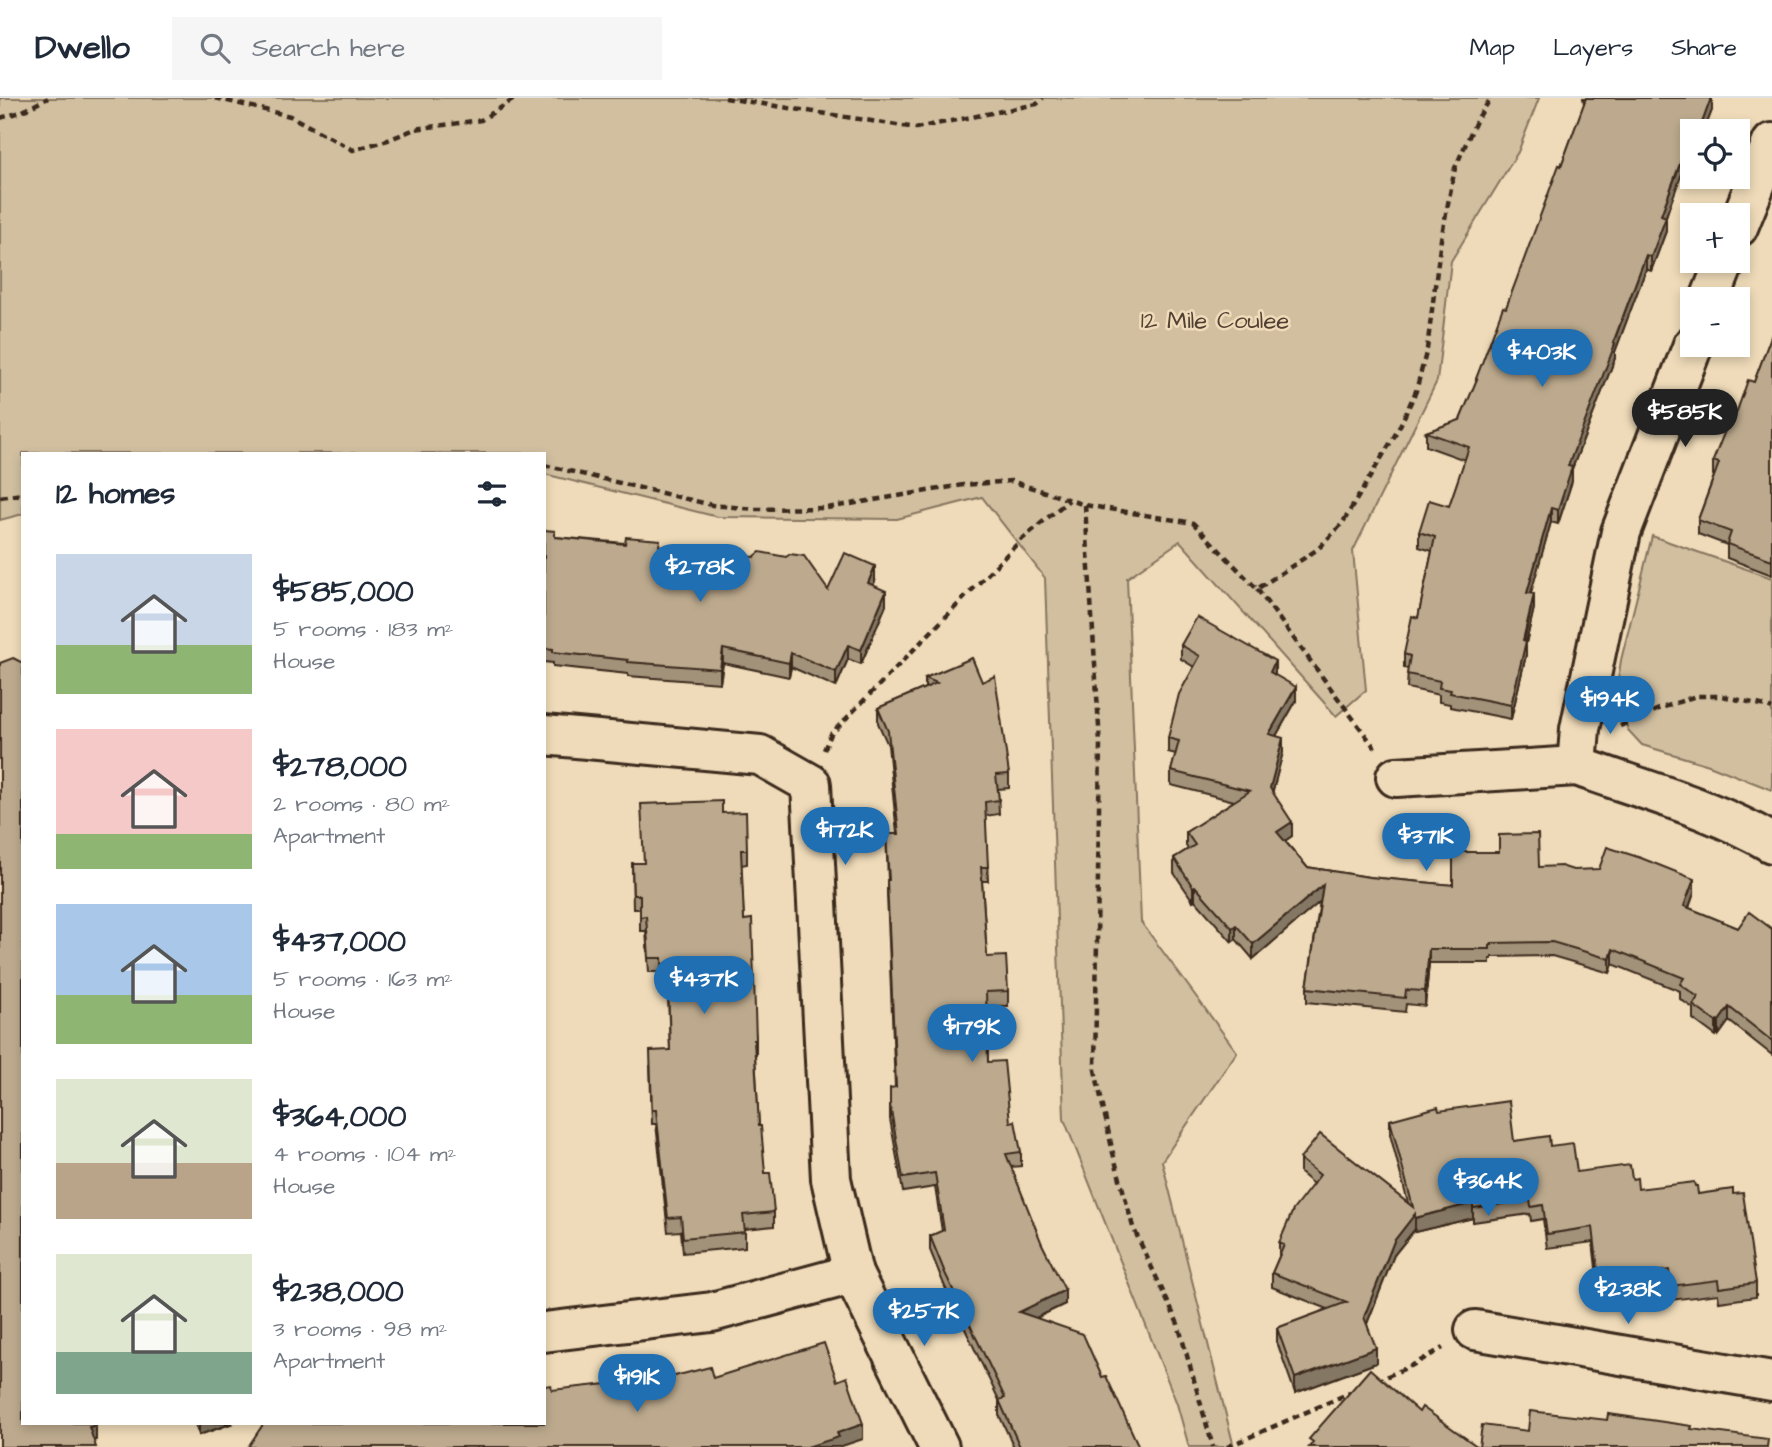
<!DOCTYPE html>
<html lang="en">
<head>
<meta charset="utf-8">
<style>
	:root { --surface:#fff; --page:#f6f6f7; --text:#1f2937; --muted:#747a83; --line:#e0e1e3; --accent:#1f6fb2 }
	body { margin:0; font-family:"Architects Daughter",sans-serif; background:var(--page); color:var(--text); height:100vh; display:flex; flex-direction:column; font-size:26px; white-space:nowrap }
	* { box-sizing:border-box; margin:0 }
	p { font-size:23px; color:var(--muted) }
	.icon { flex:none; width:38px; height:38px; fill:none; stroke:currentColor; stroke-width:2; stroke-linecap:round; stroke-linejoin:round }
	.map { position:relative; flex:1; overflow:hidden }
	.panel { position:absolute; left:21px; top:354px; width:525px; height:973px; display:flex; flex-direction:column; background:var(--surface); border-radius:0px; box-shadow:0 4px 10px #0003 }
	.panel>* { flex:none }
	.buttons { position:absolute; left:1680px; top:21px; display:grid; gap:14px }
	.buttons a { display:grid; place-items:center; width:70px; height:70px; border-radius:0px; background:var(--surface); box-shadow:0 4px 10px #0003; font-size:35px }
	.price { position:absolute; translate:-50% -60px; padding:0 16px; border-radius:24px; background:var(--accent); color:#fff; font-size:23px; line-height:46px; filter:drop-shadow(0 2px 4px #0008) }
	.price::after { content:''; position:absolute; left:50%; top:42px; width:21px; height:16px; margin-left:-10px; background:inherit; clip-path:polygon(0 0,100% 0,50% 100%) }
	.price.current { background:#222; color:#fff }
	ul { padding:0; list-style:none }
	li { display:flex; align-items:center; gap:21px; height:175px; padding:0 35px }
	li span { display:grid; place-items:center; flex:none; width:196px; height:140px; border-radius:0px; color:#555 }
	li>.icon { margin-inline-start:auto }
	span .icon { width:84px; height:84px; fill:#fffc; stroke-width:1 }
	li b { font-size:30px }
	h2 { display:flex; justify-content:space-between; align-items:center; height:84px; padding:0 35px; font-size:30px }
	header { display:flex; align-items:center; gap:42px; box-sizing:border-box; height:98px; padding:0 35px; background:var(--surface); border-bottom:2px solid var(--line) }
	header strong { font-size:33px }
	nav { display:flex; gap:38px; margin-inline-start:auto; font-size:24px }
	.search { width:490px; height:63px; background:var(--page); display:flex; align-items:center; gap:18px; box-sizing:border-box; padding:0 24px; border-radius:0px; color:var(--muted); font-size:26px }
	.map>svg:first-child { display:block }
	.green { fill:#d1bfa0; stroke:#86745f; stroke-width:2 }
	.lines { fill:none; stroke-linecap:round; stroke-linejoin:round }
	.minor-casing { stroke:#3b2a1e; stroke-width:44 }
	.path { stroke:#3b2a1e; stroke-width:4.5; stroke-dasharray:7 5; stroke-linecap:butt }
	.minor { stroke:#efdbb9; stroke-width:38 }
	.wall { fill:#a3927a; stroke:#3b2a1e; stroke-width:2 }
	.shaded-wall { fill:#847763; stroke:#3b2a1e; stroke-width:2 }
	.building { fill:#bdaa8e; stroke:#3b2a1e; stroke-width:2 }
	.labels { text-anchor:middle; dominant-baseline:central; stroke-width:5; stroke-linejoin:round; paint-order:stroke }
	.park-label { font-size:24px; fill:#524032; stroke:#efdbb9 }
</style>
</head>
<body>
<header>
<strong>Dwello</strong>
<div class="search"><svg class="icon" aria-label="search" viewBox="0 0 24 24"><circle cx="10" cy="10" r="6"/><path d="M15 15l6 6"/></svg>Search here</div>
<nav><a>Map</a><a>Layers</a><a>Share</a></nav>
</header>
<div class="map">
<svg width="1772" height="1349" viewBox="0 0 1772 1349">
	<rect width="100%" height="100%" fill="#efdbb9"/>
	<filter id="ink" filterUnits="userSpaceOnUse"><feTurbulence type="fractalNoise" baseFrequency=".0143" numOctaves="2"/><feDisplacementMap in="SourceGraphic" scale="14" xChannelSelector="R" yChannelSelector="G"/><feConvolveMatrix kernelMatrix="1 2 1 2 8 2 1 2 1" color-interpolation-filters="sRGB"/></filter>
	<g filter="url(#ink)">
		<g class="green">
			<polygon points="0,0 1539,0 1518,54 1451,163 1437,283 1353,453 1366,592 1336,618 1180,443 1127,480 1141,824 1237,954 1162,1063 1234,1349 1189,1349 1177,1306 1064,1021 1045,480 982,399 897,421 718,419 544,376 544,355 23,355 23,416 0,422"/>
			<polygon points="1652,438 1772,480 1772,692 1709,667 1642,647 1628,632 1616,596 1621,562"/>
		</g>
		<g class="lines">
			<defs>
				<g id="minor">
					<polyline points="1738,129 1772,45"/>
					<polyline points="1710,201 1725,163"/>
					<path d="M1693,247L1621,434L1580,631L1577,668C1640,691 1715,711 1772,745"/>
					<polyline points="544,637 760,657 811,686 831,1081 853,1176 939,1349"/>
					<polyline points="1396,679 1577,668"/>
					<polyline points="1475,1232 1772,1283"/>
					<polyline points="544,1234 712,1214 853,1176"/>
				</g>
			</defs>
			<use href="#minor" class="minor-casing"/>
			<g class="path">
				<polyline points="215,0 290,18 353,52 388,42 415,31 481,22 516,0"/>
				<polyline points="725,0 916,30 1037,6 1043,0"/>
				<polyline points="0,20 21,14 48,0"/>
				<polyline points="544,367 712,407 755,411 827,410 963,387 1011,383 1085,407 1193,425 1257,491 1318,451 1342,426 1398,332 1416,293 1427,251 1441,141 1455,70 1476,23 1491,0"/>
				<polyline points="0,399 23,396"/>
				<polyline points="1085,407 1100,645 1095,972 1113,1055 1133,1129 1178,1226 1213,1349"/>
				<polyline points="1257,491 1375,650"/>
				<polyline points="1620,628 1659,611 1696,598 1722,598 1766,608 1772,611"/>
				<polyline points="824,652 831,636 1021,442 1069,402"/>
				<polyline points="1376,1283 1411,1268 1443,1250"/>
				<polyline points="1227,1349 1352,1294"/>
			</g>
			<use href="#minor" class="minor"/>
		</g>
		<g class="wall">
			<polygon points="1583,0 1712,0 1712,12 1704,33 1692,33 1666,119 1666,133 1651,173 1646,171 1615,254 1615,260 1572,371 1572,383 1558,426 1551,424 1530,495 1534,510 1526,545 1526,557 1511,621 1450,609 1450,606 1439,604 1439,597 1407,590 1408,571 1404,570 1404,556 1418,520 1432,453 1419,449 1419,434 1449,408 1465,362 1426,348 1426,334 1460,322 1476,285 1476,281 1506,210 1561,68 1584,6"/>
			<polygon points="1772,236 1772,477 1727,460 1727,447 1698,436 1698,422 1714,378 1713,377 1713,363 1754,284"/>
			<polygon points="544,432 555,439 660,448 828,492 875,483 873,487 886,507 861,566 848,561 836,589 791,569 789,579 723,565 720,585 628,578 628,576 553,568 553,565 544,564"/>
			<polygon points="1181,547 1275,577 1296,603 1276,638 1283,654 1272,694 1292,738 1285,743 1307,769 1369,779 1453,787 1539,769 1573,772 1694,795 1689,810 1738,830 1772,831 1772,957 1729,923 1719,937 1717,936 1716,938 1693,921 1693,910 1680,901 1680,893 1613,866 1610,875 1552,858 1492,859 1492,861 1490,861 1490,865 1429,865 1425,908 1406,906 1405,914 1307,904 1307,890 1320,803 1253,861 1236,841 1232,844 1195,802 1193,803 1174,775 1174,760 1188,751 1186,748 1186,734 1234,703 1171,687 1171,673 1176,656 1168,654 1168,640 1194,569 1181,561"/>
			<polygon points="972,560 1009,676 1009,690 998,691 999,716 985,718 988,783 982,783 987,859 1008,893 1008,908 986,908 988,964 1021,1054 1021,1068 1011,1069 1065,1206 1036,1220 1102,1279 1139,1349 1014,1349 999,1317 999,1302 945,1189 930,1152 930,1138 942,1133 935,1089 903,1094 890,1021 890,1004 895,989 887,796 887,782 888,782 886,736 897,736 888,647 878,625 878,610 925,590 925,580"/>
			<polygon points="722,715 747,752 747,766 741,767 744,822 756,942 756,956 755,956 759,1028 765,1075 774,1114 774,1128 745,1131 745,1149 683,1155 681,1133 668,1134 656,1026 652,1026 650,968 670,952 668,896 663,896 662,874 649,874 646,833 640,833 640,811 633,811 632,765 643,765"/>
			<polygon points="1439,1013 1514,1043 1550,1048 1577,1074 1632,1081 1638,1091 1695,1088 1698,1096 1733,1096 1756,1185 1756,1199 1719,1204 1718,1196 1671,1202 1669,1186 1599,1195 1593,1144 1547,1150 1543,1121 1531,1123 1530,1116 1473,1124 1473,1120 1415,1134 1415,1131 1394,1157 1367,1226 1376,1265 1295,1295 1277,1244 1277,1230 1328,1211 1272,1189 1272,1175 1279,1159 1279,1145 1313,1086 1300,1075 1300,1061 1408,1105 1390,1036 1390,1022"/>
			<polygon points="195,1325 233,1325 199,1337"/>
		</g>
		<g class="shaded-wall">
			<polygon points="1711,0 1712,0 1712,12 1704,33 1699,33"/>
			<polygon points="1692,35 1692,49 1661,131 1661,117"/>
			<polygon points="1666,119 1666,133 1651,173 1651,159"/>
			<polygon points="1646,157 1646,171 1615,254 1615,260 1572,371 1572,383 1558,426 1558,412 1568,368"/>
			<polygon points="1551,410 1551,424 1527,509 1527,495"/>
			<polygon points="875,468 875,483 868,499 868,485"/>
			<polygon points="886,493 886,507 861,566 861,552"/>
			<polygon points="1534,496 1534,510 1526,545 1526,557 1511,621 1511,607"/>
			<polygon points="848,547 848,561 836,589 836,574"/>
			<polygon points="723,551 723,565 720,585 720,571"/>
			<polygon points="791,555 791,569 789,579 789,565"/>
			<polygon points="1275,563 1275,577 1270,574"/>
			<polygon points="1296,589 1296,603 1269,650 1269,636"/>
			<polygon points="1283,640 1283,654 1270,704 1270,690"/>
			<polygon points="1292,724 1292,738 1277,748 1277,734"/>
			<polygon points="1694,781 1694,795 1684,822 1684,808"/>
			<polygon points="1323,787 1323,801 1253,861 1253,846"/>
			<polygon points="1195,788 1195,802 1193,803 1193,789"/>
			<polygon points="1236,827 1236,841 1232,844 1232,830"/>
			<polygon points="1429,851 1429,865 1425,908 1425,893"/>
			<polygon points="1613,851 1613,866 1610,875 1610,861"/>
			<polygon points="1729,909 1729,923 1719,937 1719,923"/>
			<polygon points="1717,922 1717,936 1716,938 1716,924"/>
			<polygon points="1473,1105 1473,1120 1415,1134 1415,1120"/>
			<polygon points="1415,1116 1415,1131 1394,1157 1364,1233 1364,1219 1394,1143"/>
			<polygon points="1065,1192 1065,1206 1019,1228 1019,1214"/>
			<polygon points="1376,1250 1376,1265 1295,1295 1295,1280"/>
			<polygon points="199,1325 233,1325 199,1337"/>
			<polygon points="863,1326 863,1341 839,1349 807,1349 837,1335"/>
			<polygon points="96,1327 96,1342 89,1343 89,1329"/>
		</g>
		<g class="building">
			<polygon points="1586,0 1711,0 1699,33 1692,33 1661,117 1666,119 1651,159 1646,157 1613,245 1615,246 1568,368 1572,369 1558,412 1551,410 1527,495 1534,496 1523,542 1526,543 1511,607 1450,595 1451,592 1439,590 1440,583 1407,576 1410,558 1404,556 1412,518 1418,520 1435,439 1419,434 1429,402 1449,408 1469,349 1426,334 1460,322 1477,281 1476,281 1503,209 1506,210 1559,67 1561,68"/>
			<polygon points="1772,236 1772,462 1727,446 1731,434 1698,422 1719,365 1713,363 1728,325 1732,327 1748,282 1754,284"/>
			<polygon points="544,432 555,433 555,439 625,446 626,439 660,442 659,448 754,459 760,454 786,459 790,456 804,458 828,492 845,455 875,468 868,485 886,493 861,552 848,547 836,574 791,555 789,565 723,551 720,571 628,564 628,562 553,554 553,551 544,550"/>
			<polygon points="1197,519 1275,563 1270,574 1296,589 1269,636 1283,640 1270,690 1292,724 1277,734 1307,769 1369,779 1453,787 1453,754 1499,754 1499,737 1538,736 1539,769 1561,768 1573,772 1599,771 1607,749 1641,760 1694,781 1684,808 1738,830 1749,814 1772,831 1772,943 1729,909 1719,923 1717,922 1716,924 1693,907 1698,899 1680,886 1684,880 1613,851 1610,861 1552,844 1492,845 1492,847 1490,847 1490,851 1429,851 1425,893 1406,892 1405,900 1307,890 1323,787 1253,846 1236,827 1232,830 1195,788 1193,789 1174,760 1195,747 1186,734 1250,693 1171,673 1179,643 1168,640 1179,596 1200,558 1181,547"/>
			<polygon points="13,560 23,565 23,1325 95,1325 96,1327 89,1329 96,1349 0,1349 0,565"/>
			<polygon points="972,560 982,584 995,578 1009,676 996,677 999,702 985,704 988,769 981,769 987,859 1006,858 1008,893 986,894 988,964 1004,963 1010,1024 1015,1023 1021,1054 1006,1056 1042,1146 1065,1192 1019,1214 1083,1236 1102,1279 1106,1278 1139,1349 1020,1349 999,1302 1005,1300 945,1175 930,1138 944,1132 935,1075 903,1080 890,1007 890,990 896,989 887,782 889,782 886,736 899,736 888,633 878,610 937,585 925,580"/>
			<polygon points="722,703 722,715 746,714 747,752 741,752 744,822 752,821 756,942 754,942 759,1028 761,1028 765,1075 770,1075 774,1114 743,1117 745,1134 683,1140 681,1119 668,1120 656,1012 652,1012 650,953 670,952 668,882 663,882 662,860 649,860 646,818 640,819 640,797 633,797 632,765 644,765 641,706"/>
			<polygon points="1509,1003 1514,1043 1549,1038 1550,1048 1573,1045 1577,1074 1630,1067 1632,1081 1637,1080 1638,1091 1694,1084 1695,1088 1697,1088 1698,1096 1733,1091 1733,1096 1743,1095 1756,1185 1719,1190 1718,1182 1671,1188 1669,1172 1599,1181 1593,1129 1547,1136 1543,1107 1531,1109 1530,1102 1473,1110 1473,1105 1415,1120 1415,1116 1394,1143 1364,1219 1376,1250 1295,1280 1277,1230 1347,1204 1272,1175 1284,1147 1279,1145 1293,1112 1320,1077 1300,1061 1320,1036 1413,1109 1390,1022 1438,1009 1439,1013"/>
			<polygon points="824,1245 837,1283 847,1279 863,1326 837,1335 839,1339 807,1349 248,1349 264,1325 379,1325 385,1326 407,1325 544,1325 544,1288 551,1287 552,1292 607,1286 665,1273 667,1280 710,1269 713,1280"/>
			<polygon points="1370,1271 1419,1314 1422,1309 1478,1349 1309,1349 1313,1344 1309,1341"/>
			<polygon points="1530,1313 1607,1322 1608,1316 1692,1328 1691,1331 1768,1341 1767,1349 1479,1349 1482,1327 1528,1333"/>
		</g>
	</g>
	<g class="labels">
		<g class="park-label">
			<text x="1215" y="223">12 Mile Coulee</text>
		</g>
	</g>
</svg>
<div class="buttons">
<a><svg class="icon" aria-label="locate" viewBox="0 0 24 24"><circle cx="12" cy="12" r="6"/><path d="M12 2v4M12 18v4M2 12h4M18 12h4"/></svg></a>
<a>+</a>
<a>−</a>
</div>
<b class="price" style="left:1542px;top:291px">$403K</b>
<b class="price current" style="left:1685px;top:351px">$585K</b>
<b class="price" style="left:700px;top:506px">$278K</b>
<b class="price" style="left:1610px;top:638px">$194K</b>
<b class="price" style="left:845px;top:769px">$172K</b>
<b class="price" style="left:1426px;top:775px">$371K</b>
<b class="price" style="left:704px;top:918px">$437K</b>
<b class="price" style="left:972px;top:966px">$179K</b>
<b class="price" style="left:1488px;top:1120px">$364K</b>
<b class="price" style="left:1628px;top:1228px">$238K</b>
<b class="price" style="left:924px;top:1250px">$257K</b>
<b class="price" style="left:637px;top:1316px">$191K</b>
<section class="panel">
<h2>12 homes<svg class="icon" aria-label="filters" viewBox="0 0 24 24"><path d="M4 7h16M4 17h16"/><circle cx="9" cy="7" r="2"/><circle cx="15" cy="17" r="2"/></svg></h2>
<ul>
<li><span style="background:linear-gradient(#c9d6e8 65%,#8fb573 0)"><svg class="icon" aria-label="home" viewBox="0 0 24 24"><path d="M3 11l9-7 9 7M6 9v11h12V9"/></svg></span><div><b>$585,000</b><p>5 rooms · 183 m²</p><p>House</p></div></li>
<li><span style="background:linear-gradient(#f6c9c9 75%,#8fb573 0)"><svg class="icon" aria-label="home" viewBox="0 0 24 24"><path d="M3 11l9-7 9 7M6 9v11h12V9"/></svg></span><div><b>$278,000</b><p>2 rooms · 80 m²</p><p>Apartment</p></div></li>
<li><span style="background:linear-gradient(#a9c7e8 65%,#8fb573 0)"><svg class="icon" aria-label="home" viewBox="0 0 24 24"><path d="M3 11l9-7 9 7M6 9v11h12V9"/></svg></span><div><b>$437,000</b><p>5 rooms · 163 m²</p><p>House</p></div></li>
<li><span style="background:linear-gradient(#dfe7d0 60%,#b9a48a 0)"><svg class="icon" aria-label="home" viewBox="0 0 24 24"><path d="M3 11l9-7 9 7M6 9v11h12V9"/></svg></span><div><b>$364,000</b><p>4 rooms · 104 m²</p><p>House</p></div></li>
<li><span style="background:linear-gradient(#dfe7d0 70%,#7fa58c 0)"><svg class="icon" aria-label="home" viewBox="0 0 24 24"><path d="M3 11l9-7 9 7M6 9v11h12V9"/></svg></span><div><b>$238,000</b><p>3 rooms · 98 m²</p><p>Apartment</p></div></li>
</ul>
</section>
</div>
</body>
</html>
